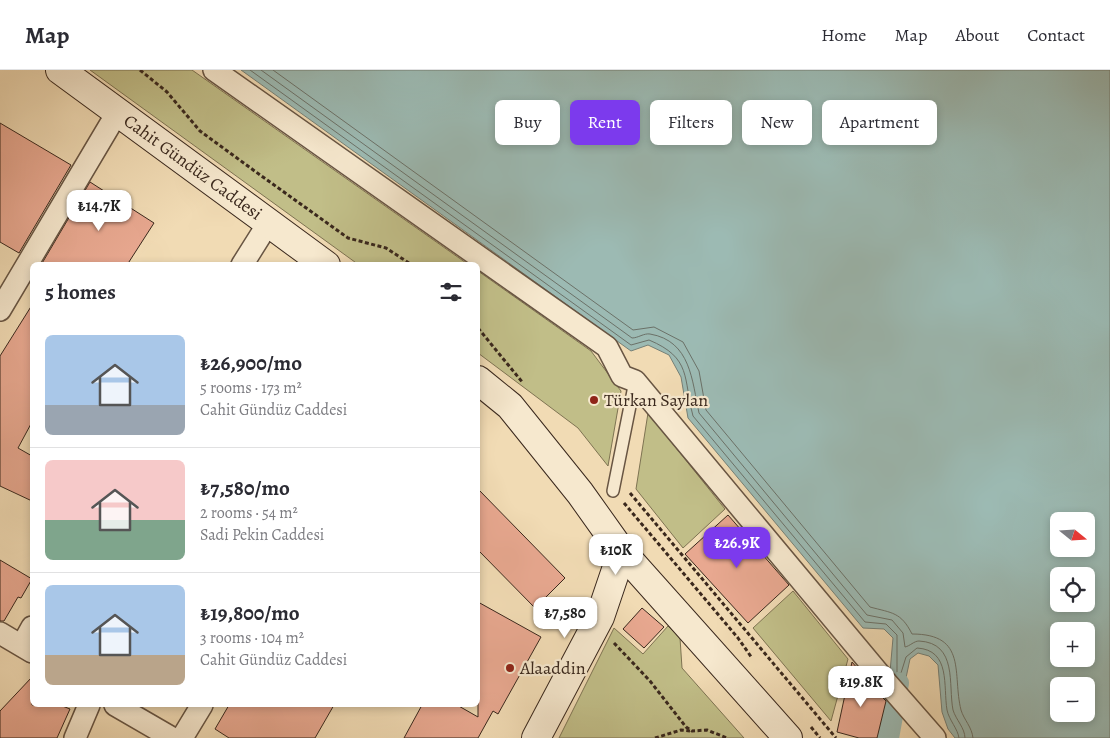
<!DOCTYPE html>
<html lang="en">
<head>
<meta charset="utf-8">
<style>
	:root { --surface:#fff; --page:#f7f7f7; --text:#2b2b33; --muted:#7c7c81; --line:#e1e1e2; --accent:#7c3aed }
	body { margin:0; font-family:Alegreya,serif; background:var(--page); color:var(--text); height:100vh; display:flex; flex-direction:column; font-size:19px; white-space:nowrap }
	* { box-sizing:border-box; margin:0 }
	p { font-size:16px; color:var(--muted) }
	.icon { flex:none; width:28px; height:28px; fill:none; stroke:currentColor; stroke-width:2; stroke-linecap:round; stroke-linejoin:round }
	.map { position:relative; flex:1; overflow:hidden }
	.drawer { position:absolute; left:30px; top:192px; width:450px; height:445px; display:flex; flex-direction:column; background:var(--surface); border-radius:8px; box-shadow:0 2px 8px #0003 }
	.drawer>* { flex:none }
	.top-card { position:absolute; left:495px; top:30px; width:475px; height:45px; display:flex; gap:10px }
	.needle { width:32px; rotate:108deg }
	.buttons { position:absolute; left:1050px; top:442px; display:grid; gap:10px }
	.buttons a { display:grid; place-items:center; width:45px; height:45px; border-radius:8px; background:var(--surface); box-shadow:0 2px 8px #0003; font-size:25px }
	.price { position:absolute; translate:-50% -42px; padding:0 11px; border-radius:10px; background:#fff; color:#222; font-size:16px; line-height:32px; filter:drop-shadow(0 1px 2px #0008) }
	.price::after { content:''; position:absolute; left:50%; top:30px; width:15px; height:11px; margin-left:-8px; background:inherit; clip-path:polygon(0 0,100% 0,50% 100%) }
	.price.on { background:var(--accent); color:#fff }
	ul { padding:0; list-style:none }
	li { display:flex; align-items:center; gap:15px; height:125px; padding:0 15px }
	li+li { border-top:1px solid var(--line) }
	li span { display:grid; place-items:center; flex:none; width:140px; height:100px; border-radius:8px; color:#555 }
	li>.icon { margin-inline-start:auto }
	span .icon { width:60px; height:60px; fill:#fffc; stroke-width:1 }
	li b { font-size:21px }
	h2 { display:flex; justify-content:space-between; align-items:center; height:60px; padding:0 15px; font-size:21px }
	.tag { padding:0 18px; border-radius:8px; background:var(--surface); box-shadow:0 2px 8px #0003; font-size:18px; line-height:45px }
	.tag.on { background:var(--accent); color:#fff }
	header { display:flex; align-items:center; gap:30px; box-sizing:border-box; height:70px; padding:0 25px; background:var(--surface); border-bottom:1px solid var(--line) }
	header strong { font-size:24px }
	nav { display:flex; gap:28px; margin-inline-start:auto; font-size:18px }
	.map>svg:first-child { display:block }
	.green { fill:#c1be88; stroke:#7e7352 }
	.water { fill:#9cbab3; stroke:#758077; fill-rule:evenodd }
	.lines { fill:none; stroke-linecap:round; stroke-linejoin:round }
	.shore { stroke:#6b7168; stroke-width:1 }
	.canal { stroke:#9cbab3; stroke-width:22 }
	.building { fill:#e8a890; stroke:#3a281d }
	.lane-casing { stroke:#685543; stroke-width:14 }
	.street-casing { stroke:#685543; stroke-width:24 }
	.secondary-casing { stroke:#3a281d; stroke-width:30 }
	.path { stroke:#3a281d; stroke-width:3; stroke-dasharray:4 2.5; stroke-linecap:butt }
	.lane { stroke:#f6e8ce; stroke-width:11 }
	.street { stroke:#f6e8ce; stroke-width:21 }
	.secondary { stroke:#f6e8ce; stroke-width:28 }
	.poi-dot { fill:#8f2418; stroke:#f6e8ce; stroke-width:2 }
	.labels { text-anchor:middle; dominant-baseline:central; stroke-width:4.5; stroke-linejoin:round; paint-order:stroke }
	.street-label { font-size:18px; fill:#3a281d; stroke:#f6e8ce }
	.poi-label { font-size:18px; fill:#3a281d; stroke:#f6e8ce; text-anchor:start }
</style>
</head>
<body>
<header>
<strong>Map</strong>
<nav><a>Home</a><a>Map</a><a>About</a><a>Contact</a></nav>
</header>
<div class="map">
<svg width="1110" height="668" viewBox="0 0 1110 668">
	<rect width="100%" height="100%" fill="#f1dbb4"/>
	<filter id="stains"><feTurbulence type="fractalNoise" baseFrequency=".004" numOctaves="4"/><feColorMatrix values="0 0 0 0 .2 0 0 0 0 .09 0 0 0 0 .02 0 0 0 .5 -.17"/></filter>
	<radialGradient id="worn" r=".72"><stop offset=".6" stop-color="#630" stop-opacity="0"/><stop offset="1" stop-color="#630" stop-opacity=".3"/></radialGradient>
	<g class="green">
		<polygon points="90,0 192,0 469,195 359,195"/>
		<polygon points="478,201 591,281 621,321 608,396 578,358 478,283"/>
		<polygon points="648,343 725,439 683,478 636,419"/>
		<polygon points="793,521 848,589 831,651 753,558"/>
		<polygon points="668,556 680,568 682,598 744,668 559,668 614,558 643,584"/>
	</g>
	<path class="water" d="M241,0H1110V668H955L948,659L942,642L938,595L929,586L918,583L910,589L903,622L890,602L893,568L884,559L863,558L688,348L681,307L669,285L648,275L631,281ZM1059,451H1086V479H1059ZM1059,506H1086V534H1059ZM1059,561H1086V589H1059ZM1059,616H1086V644H1059Z"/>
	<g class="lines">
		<g class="shore">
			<path d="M250,0L631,275L649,270C692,288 683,308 693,346L865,552L886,554L897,565V603H901L906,587L917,578C951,580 943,616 947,640C949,650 958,659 959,668"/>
			<path d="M261,0L632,268C638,268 644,263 650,264C691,271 692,311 699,343L867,545L892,550L903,563L905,577C910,576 914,571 919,571C958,573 948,615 953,640C956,650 965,658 965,668"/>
			<path d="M273,0L633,260L654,257L683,272L699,301L706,340L870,537C892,543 901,542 912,564C968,564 952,604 961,640C964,650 972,657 973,668"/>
		</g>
		<polyline class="canal" points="888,668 898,613"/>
	</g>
	<g class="building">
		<polygon points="0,53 71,95 19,183 0,172"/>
		<polygon points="90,112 154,153 127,195 41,195"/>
		<polygon points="32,235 32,352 18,378 32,386 32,431 0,416 0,286"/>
		<polygon points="478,419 565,508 535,538 478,480"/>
		<polygon points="728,445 789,515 748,553 685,484"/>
		<polygon points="0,490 32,509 21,528 18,527 4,551 0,551"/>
		<polygon points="478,532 541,567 498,644 493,641 478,668 404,668 422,635 457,635 478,647"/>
		<polygon points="642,538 664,557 644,578 623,559"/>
		<polygon points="852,592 878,622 877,626 882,627 886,631 877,668 859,668 837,662"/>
		<polygon points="32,607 32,635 60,635 70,639 57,668 0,668 0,641"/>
		<polygon points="229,635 334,635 315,668 229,668 215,659"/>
	</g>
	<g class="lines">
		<defs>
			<polyline id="lane" points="613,421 635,311"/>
			<g id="street">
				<polyline points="214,0 607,277 622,306 635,311 886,612 935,668"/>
				<polyline points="242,195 269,152"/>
				<polyline points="0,240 117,43"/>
				<polyline points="0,563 32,582"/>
				<polyline points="22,575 32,557"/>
				<polyline points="115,635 172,668"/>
				<polyline points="75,668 89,635"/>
				<polyline points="182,668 202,635"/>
			</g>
			<g id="secondary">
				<polyline points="60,0 326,195"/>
				<polyline points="478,310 510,336 580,423 622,482 788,668"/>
				<polyline points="536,668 600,547 622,482"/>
			</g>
		</defs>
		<use href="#lane" class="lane-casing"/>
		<use href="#street" class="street-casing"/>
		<use href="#secondary" class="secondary-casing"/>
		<g class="path">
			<polyline points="140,0 167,22 200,61 256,102 348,168 386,178 412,195"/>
			<polyline points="478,258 523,313"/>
			<polyline points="630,423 836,668"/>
			<polyline points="624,433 738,568 752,588"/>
			<polyline points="614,573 650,611 686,657 692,661 707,660 727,668"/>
			<polyline points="811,657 820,668"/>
			<polyline points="655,668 681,660 690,661"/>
		</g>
		<use href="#lane" class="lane"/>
		<use href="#street" class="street"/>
		<use href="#secondary" class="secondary"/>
	</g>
	<g class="poi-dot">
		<circle cx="594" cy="330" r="5"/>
		<circle cx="510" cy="598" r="5"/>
	</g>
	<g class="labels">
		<g class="street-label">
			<text transform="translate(193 97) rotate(36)">Cahit Gündüz Caddesi</text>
		</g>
		<g class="poi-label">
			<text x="604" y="330">Türkan Saylan</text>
			<text x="520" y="598">Alaaddin</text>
		</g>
	</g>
	<rect width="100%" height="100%" filter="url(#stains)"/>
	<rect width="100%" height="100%" fill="url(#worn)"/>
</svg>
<div class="buttons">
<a><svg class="needle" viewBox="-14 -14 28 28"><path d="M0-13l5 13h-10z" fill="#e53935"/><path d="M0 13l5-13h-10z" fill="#7c7c81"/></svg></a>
<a><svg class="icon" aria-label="locate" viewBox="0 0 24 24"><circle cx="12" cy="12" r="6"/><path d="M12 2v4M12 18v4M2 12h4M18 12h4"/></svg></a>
<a>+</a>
<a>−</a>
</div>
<b class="price" style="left:99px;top:162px">₺14.7K</b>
<b class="price on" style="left:737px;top:499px">₺26.9K</b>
<b class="price" style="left:616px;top:506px">₺10K</b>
<b class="price" style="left:565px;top:569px">₺7,580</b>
<b class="price" style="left:861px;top:638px">₺19.8K</b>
<div class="top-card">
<a class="tag">Buy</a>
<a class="tag on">Rent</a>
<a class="tag">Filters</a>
<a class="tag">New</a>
<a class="tag">Apartment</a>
</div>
<section class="drawer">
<h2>5 homes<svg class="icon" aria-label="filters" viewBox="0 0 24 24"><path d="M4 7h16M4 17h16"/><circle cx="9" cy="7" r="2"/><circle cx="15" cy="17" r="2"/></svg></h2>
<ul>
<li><span style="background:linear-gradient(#a9c7e8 70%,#9aa5b1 0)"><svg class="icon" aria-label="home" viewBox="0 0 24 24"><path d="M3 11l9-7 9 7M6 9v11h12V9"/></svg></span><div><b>₺26,900/mo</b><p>5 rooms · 173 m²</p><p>Cahit Gündüz Caddesi</p></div></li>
<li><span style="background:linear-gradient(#f6c9c9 60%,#7fa58c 0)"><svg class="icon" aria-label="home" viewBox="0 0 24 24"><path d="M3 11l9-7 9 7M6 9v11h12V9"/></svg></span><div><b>₺7,580/mo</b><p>2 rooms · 54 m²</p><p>Sadi Pekin Caddesi</p></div></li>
<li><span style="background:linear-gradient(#a9c7e8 70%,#b9a48a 0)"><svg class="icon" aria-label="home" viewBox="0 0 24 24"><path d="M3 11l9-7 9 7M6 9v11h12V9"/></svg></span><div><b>₺19,800/mo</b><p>3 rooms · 104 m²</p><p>Cahit Gündüz Caddesi</p></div></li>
</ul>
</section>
</div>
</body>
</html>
